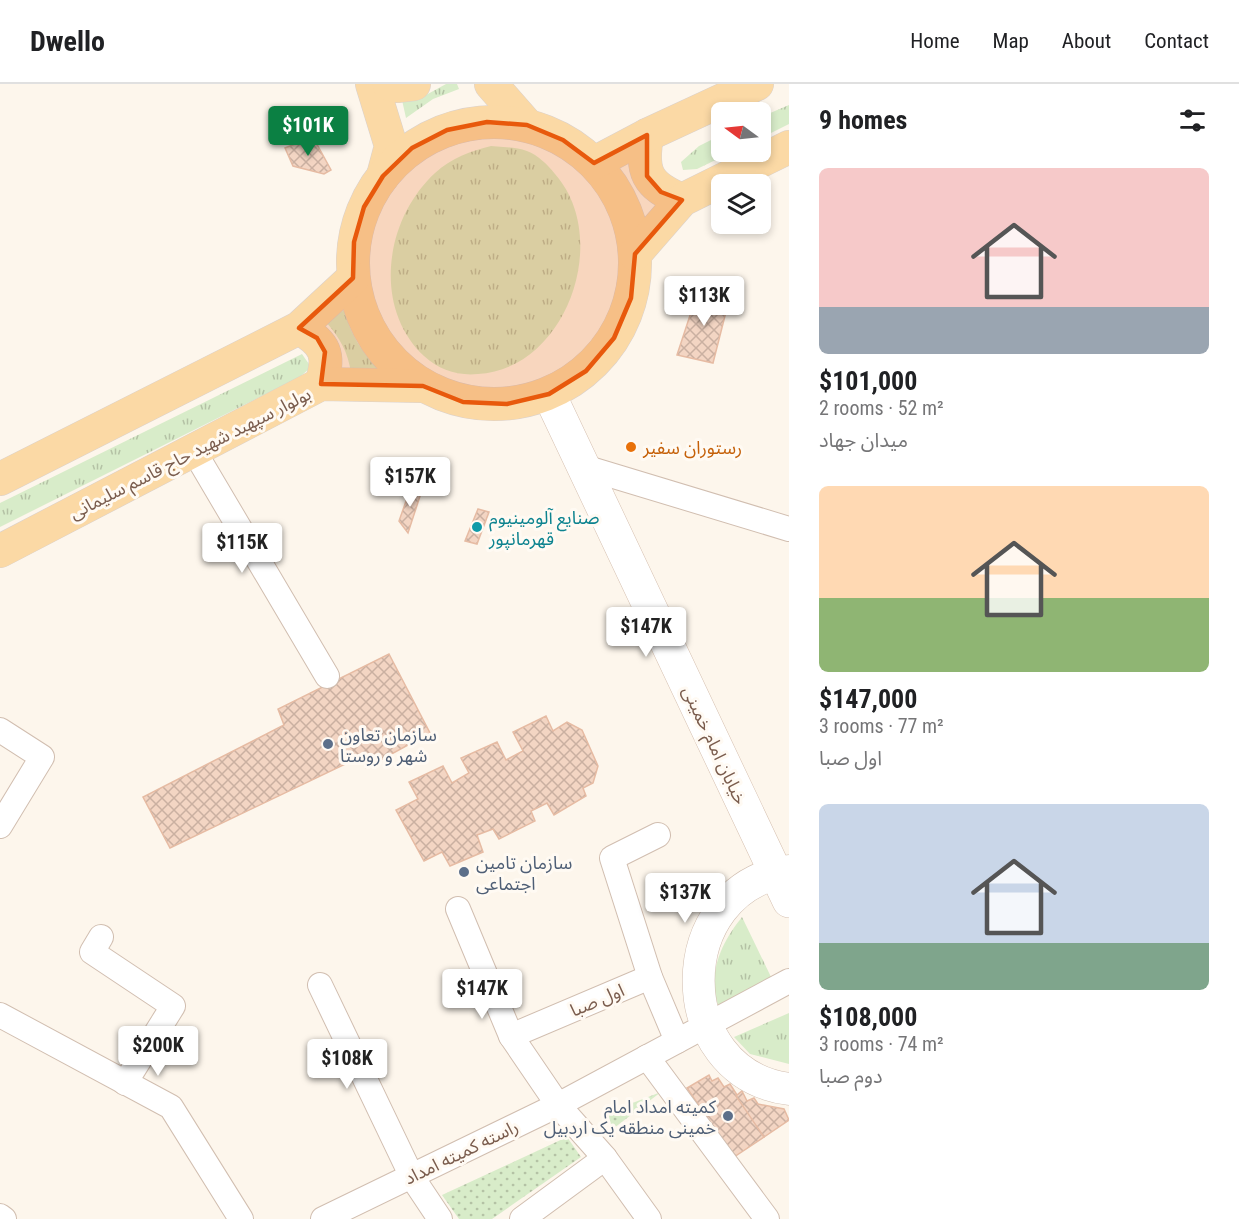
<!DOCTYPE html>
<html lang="en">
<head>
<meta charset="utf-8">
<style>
	:root { --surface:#fff; --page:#f6f6f6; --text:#202124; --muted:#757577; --line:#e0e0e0; --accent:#0b8043 }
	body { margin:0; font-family:"Roboto Condensed","Noto Sans Arabic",sans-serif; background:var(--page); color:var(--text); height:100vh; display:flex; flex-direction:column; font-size:22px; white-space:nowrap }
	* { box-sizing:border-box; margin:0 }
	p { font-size:20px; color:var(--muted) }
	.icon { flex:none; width:33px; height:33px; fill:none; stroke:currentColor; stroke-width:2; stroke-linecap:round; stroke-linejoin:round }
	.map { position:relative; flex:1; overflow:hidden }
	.sheet { display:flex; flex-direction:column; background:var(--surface); width:450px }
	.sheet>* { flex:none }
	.needle { width:39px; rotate:285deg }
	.tools { position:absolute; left:711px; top:18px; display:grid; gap:12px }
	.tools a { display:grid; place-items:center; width:60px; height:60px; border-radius:9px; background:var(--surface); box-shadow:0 3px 9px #0003; font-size:30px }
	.price { position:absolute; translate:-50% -51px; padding:0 14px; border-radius:6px; background:#fff; color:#222; font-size:20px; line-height:39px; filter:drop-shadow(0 2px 3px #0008) }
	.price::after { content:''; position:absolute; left:50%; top:36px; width:18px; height:14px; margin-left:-9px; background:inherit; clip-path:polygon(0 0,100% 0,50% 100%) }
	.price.selected { background:var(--accent); color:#fff }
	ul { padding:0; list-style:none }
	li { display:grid; align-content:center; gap:12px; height:318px; padding:0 30px }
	li span { display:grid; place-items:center; height:186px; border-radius:9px; color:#555 }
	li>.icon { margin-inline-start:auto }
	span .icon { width:108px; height:108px; fill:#fffc; stroke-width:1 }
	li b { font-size:26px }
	h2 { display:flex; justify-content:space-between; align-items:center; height:72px; padding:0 30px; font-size:26px }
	header { display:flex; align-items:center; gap:36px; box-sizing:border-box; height:84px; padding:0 30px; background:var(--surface); border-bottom:2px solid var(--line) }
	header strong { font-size:28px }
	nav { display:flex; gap:33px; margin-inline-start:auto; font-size:21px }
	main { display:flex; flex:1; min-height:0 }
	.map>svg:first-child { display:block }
	.grass { fill:url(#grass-tufts) }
	.park { fill:url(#park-dots) }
	.building { fill:url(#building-cross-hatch); stroke:#e6bba3; stroke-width:1.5 }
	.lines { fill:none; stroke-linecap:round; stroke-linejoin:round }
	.minor-casing { stroke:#d1beb0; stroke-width:26 }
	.tertiary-casing { stroke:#d1beb0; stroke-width:33 }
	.secondary-casing { stroke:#d6c0b0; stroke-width:34 }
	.primary-casing { stroke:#dad1cd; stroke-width:34 }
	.minor { stroke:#fff; stroke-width:24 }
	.tertiary { stroke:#fff; stroke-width:32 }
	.secondary { stroke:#fff; stroke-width:33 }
	.primary { stroke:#fbd9a5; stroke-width:33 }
	.marked { fill:#e8590c; fill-opacity:0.2; stroke:#e8590c; stroke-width:4.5; stroke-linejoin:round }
	.food-dot { fill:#e8710a; stroke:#fffaf3; stroke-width:2 }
	.culture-dot { fill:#0f9aa8; stroke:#fffaf3; stroke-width:2 }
	.service-dot { fill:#5c6f8a; stroke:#fffaf3; stroke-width:2 }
	.labels { text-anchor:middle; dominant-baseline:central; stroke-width:6; stroke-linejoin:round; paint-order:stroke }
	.food-label { font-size:18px; fill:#c56008; stroke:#fffaf3; text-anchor:start }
	.street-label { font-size:18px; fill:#7a5c4d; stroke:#fffaf3 }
	.culture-label { font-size:18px; fill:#0d838f; stroke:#fffaf3; text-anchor:start }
	.service-label { font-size:18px; fill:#4e5e75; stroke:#fffaf3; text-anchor:start }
</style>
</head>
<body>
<header>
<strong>Dwello</strong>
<nav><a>Home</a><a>Map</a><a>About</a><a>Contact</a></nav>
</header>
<main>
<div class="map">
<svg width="789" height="1135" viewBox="0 0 789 1135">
	<defs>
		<pattern id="grass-tufts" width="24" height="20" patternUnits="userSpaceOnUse" patternTransform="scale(1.5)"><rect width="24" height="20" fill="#d8ecc9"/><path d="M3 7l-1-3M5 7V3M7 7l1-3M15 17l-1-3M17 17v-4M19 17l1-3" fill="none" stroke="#b4c2a5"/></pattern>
		<pattern id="park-dots" width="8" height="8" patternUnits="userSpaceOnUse" patternTransform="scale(1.5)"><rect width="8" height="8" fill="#d8ecc9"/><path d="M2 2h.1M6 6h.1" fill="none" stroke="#b4c2a5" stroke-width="1.8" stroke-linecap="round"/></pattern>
		<pattern id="building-cross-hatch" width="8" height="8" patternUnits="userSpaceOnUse" patternTransform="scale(1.5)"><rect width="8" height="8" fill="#f3d5c3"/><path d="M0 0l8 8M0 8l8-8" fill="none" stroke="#cab0a1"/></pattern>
	</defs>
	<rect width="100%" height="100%" fill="#fdf6ec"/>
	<g class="grass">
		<polygon points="446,0 457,0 459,5 433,15 406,34 402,16 415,17"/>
		<polygon points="789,21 789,40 761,54 761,33"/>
		<polygon points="721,51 722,68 732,68 697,85 683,86 681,78 699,62"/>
		<path d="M491,62C503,63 516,63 527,67C538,71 548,81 555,90C612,154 567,285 478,290C458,292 439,286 424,272C372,223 385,135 435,89C451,74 471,67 491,62Z"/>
		<path d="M344,226C351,250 361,268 379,285L351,289C348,268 340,254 326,238Z"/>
		<polygon points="302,270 311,283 300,293 0,443 0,419"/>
		<path d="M742,833L772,895L718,921C707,888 722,858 742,833Z"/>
		<polygon points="789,929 789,980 750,970 734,953"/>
	</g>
	<g class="park">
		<polygon points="661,1008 614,1044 604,1030"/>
		<polygon points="567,1053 581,1073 492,1135 459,1135 442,1111"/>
	</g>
	<g class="building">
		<polygon points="313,53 331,86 324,90 293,82 285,64"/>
		<polygon points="698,207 730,212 713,279 677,271"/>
		<polygon points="411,403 422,406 408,449 399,437"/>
		<polygon points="478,425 489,428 477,460 465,457"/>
		<polygon points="389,570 430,649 366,684 362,672 170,764 143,713 284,641 278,625"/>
		<polygon points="546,632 553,647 567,638 582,646 598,682 593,699 583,704 586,712 554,731 547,719 531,727 535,737 499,755 493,745 477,751 483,768 450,782 442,768 424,777 396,726 418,715 409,698 443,682 452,699 469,689 461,674 497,658 506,676 523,667 513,648"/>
		<polygon points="709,991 712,997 718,994 724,1003 730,1000 764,1053 734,1073 687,1004"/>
		<polygon points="742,1007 747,1017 754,1014 758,1020 784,1025 789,1036 764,1053 736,1012"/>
	</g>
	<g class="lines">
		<defs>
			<g id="minor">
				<polyline points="194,367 327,592"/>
				<polyline points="584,383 789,445"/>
				<polyline points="0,646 42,673 0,742"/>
				<polyline points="658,751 612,774 650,893 677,957"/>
				<polyline points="458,825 511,952 558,1021 605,1074 649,1135"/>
				<polyline points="101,853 92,868 173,922 125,999"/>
				<polyline points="320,901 412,1093 440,1135"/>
				<polyline points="0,931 171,1023 241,1135"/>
				<polyline points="511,952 650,893"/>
				<polyline points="647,973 767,1135"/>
				<polyline points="0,1132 4,1135"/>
				<polyline points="323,1135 558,1021 789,897"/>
				<polyline points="522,1135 605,1074"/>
			</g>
			<path id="tertiary" d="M789,787C669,804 668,989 789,1005"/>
			<polyline id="secondary" points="549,310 789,817"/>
			<g id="primary">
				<polyline points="372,0 391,62 383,92"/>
				<polyline points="389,0 397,2 414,0"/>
				<polyline points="491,0 527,41"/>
				<circle cx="494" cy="179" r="141"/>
				<path d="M647,51C641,88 646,101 682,116"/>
				<polyline points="594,79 647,51 757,0"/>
				<polyline points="635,170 682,116 789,63"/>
				<path d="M299,244C325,259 331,271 321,300"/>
				<polyline points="0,395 299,244 353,194"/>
				<polyline points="0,467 321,300 423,302"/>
			</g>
		</defs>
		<use href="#minor" class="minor-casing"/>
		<use href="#tertiary" class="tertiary-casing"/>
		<use href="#secondary" class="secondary-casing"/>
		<use href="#primary" class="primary-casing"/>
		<use href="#minor" class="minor"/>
		<use href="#tertiary" class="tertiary"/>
		<use href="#secondary" class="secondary"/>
		<use href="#primary" class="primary"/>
	</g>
	<path class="marked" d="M487,38L527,41L563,56L594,79L647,51V92L661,108L682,116L635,170L631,214L614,254L586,287L549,310L507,320L463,318L423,302L321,300L325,268L317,254L299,244L353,194L354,158L364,123L383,92L412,64L447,46Z"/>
	<circle class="food-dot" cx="631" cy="363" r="6"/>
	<circle class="culture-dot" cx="477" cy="443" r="6"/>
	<g class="service-dot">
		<circle cx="328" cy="660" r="6"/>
		<circle cx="464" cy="788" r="6"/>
		<circle cx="728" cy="1032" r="6"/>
	</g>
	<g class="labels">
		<g class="food-label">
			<text x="643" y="363">رستوران سفیر</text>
		</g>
		<g class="street-label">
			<text transform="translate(190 369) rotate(-27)">بولوار سپهبد شهید حاج قاسم سلیمانی</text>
			<text transform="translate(715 661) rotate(65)">خیابان امام خمینی</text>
			<text transform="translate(597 916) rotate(-23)">اول صبا</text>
			<text transform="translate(461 1068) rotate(-26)">راسته کمیته امداد</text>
		</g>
		<g class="culture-label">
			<text x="489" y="433">صنایع آلومینیوم<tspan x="489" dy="21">قهرمانپور</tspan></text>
		</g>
		<g class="service-label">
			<text x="340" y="650">سازمان تعاون<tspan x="340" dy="21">شهر و روستا</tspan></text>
			<text x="476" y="778">سازمان تامین<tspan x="476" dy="21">اجتماعی</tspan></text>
			<text x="716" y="1022" text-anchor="end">کمیته امداد امام<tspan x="716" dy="21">خمینی منطقه یک اردبیل</tspan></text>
		</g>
	</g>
</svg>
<div class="tools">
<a><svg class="needle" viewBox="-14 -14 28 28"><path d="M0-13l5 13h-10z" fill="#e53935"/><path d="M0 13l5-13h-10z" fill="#757577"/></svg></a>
<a><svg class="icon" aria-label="layers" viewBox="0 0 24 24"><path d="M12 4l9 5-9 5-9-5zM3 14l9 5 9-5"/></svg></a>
</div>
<b class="price selected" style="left:308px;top:73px">$101K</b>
<b class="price" style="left:704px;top:243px">$113K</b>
<b class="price" style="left:410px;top:424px">$157K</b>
<b class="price" style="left:242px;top:490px">$115K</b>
<b class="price" style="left:646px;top:574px">$147K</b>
<b class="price" style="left:685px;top:840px">$137K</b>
<b class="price" style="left:482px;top:936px">$147K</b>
<b class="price" style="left:158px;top:993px">$200K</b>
<b class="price" style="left:347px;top:1006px">$108K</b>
</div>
<section class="sheet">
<h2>9 homes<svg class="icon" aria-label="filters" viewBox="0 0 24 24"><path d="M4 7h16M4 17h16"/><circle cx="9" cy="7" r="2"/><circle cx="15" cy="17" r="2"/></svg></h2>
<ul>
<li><span style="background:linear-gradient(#f6c9c9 75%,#9aa5b1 0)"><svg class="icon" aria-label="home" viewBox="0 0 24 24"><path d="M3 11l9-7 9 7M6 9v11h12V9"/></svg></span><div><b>$101,000</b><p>2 rooms · 52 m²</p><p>میدان جهاد</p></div></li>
<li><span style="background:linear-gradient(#ffd9b3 60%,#8fb573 0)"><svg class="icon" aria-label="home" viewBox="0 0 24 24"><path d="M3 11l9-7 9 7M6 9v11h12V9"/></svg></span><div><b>$147,000</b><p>3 rooms · 77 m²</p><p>اول صبا</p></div></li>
<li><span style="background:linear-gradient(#c9d6e8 75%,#7fa58c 0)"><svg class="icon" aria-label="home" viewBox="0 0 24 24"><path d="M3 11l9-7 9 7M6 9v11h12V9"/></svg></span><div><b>$108,000</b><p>3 rooms · 74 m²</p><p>دوم صبا</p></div></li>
</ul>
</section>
</main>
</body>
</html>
